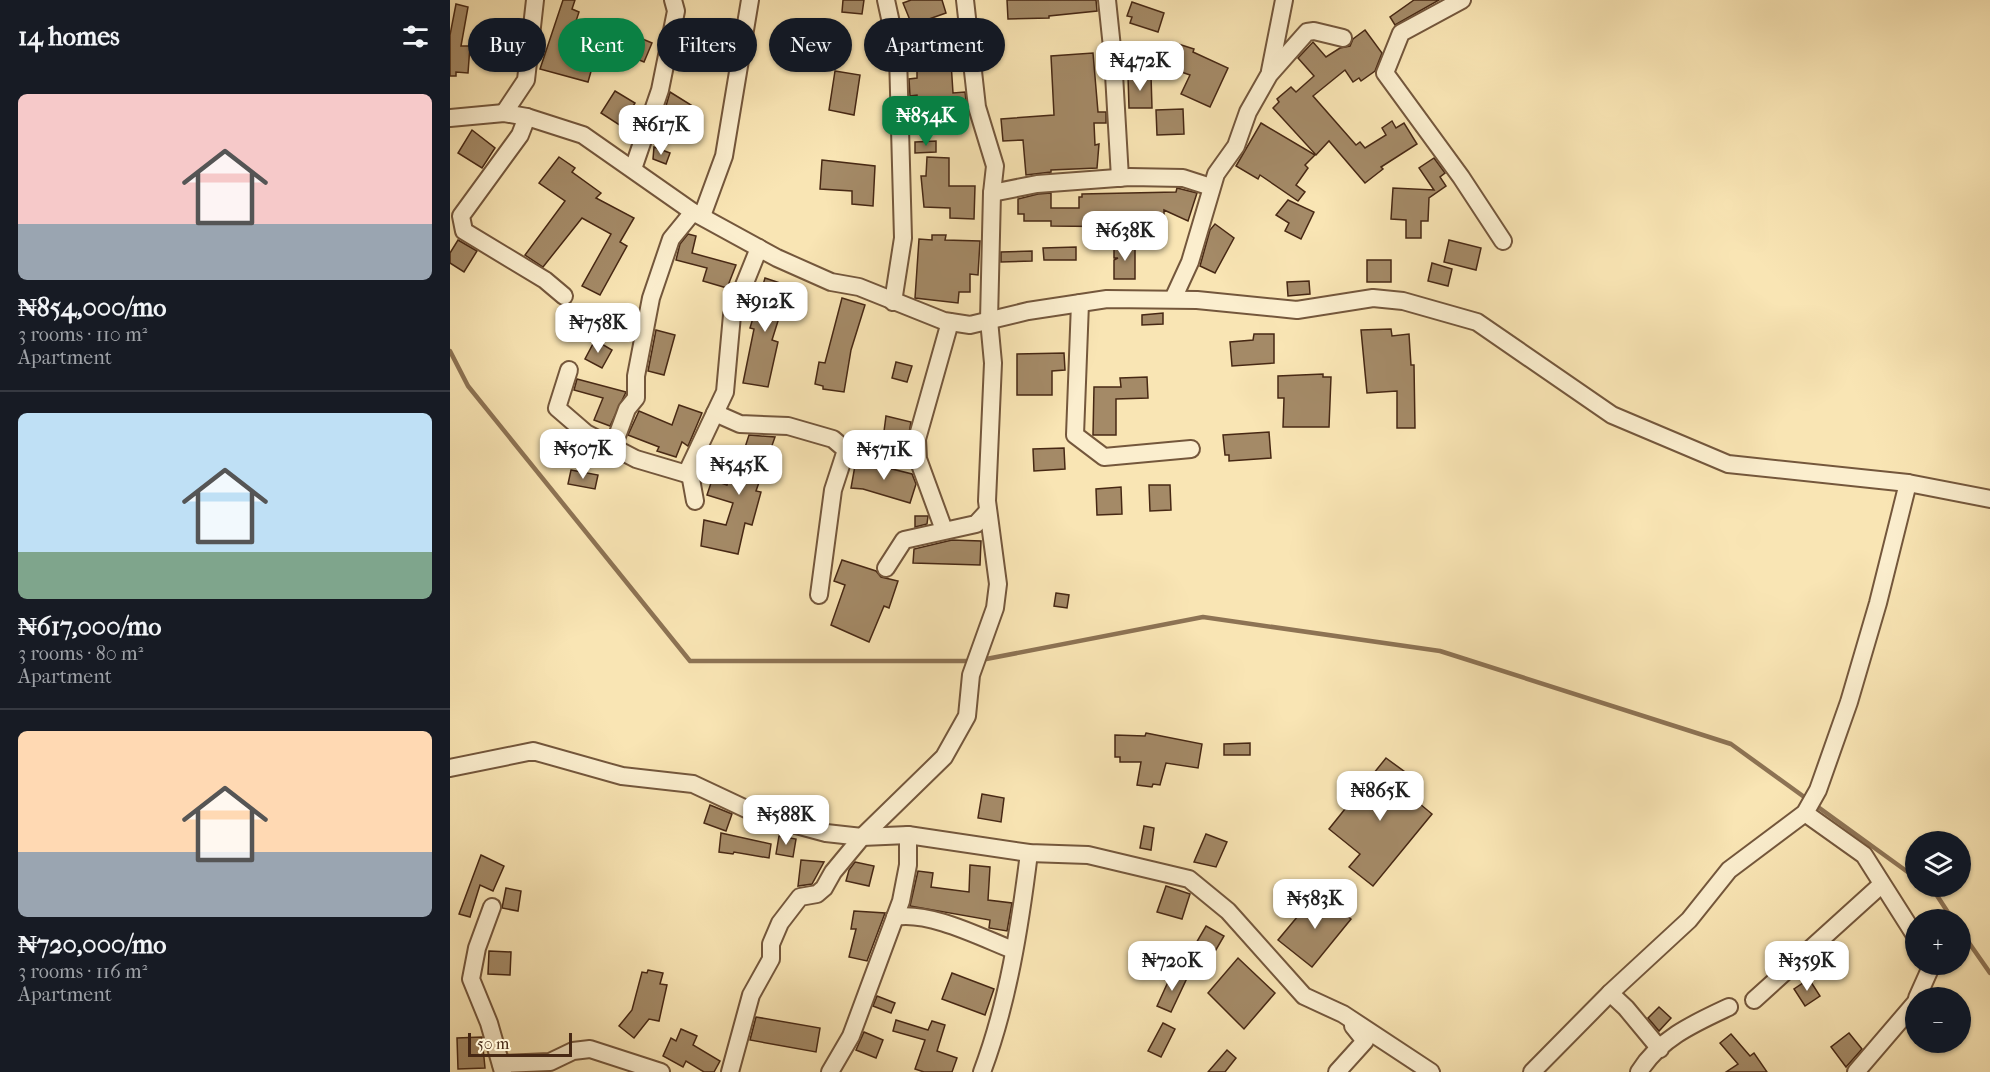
<!DOCTYPE html>
<html lang="en">
<head>
<meta charset="utf-8">
<style>
	:root { --surface:#171b24; --page:#242831; --text:#f1f3f6; --muted:#9ea1a6; --line:#363941; --accent:#0b8043 }
	body { margin:0; font-family:"IM FELL French Canon",serif; background:var(--page); color:var(--text); height:100vh; display:flex; flex-direction:column; font-size:22px; white-space:nowrap }
	* { box-sizing:border-box; margin:0 }
	p { font-size:20px; color:var(--muted) }
	.icon { flex:none; width:33px; height:33px; fill:none; stroke:currentColor; stroke-width:2; stroke-linecap:round; stroke-linejoin:round }
	.map { position:relative; flex:1; overflow:hidden }
	.sheet { display:flex; flex-direction:column; background:var(--surface); width:450px }
	.sheet>* { flex:none }
	.guide { position:absolute; left:18px; top:18px; width:570px; height:54px; display:flex; gap:12px }
	.controls { position:absolute; left:1455px; top:831px; display:grid; gap:12px }
	.controls a { display:grid; place-items:center; width:66px; height:66px; border-radius:50%; background:var(--surface); box-shadow:0 2px 4px #0004; font-size:30px }
	.scale { position:absolute; left:18px; bottom:15px; width:104px; box-sizing:border-box; padding-left:6px; border:3px solid #472814; border-top:0; font-size:16px; line-height:21px; white-space:nowrap; color:#472814; -webkit-text-stroke:4px #fbeece; paint-order:stroke }
	.price { position:absolute; translate:-50% -51px; padding:0 14px; border-radius:12px; background:#fff; color:#222; font-size:20px; line-height:39px; filter:drop-shadow(0 2px 3px #0008) }
	.price::after { content:''; position:absolute; left:50%; top:36px; width:18px; height:14px; margin-left:-9px; background:inherit; clip-path:polygon(0 0,100% 0,50% 100%) }
	.price.active { background:var(--accent); color:#fff }
	ul { padding:0; list-style:none }
	li { display:grid; align-content:center; gap:12px; height:318px; padding:0 18px }
	li+li { border-top:2px solid var(--line) }
	li span { display:grid; place-items:center; height:186px; border-radius:9px; color:#555 }
	li>.icon { margin-inline-start:auto }
	span .icon { width:108px; height:108px; fill:#fffc; stroke-width:1 }
	li b { font-size:26px }
	h2 { display:flex; justify-content:space-between; align-items:center; height:72px; padding:0 18px; font-size:26px }
	.tag { padding:0 21px; border-radius:27px; background:var(--surface); box-shadow:0 2px 4px #0004; font-size:21px; line-height:54px }
	.tag.active { background:var(--accent); color:#fff }
	main { display:flex; flex:1; min-height:0 }
	.map>svg:first-child { display:block }
	.lines { fill:none; stroke-linecap:round; stroke-linejoin:round }
	.stream { stroke:#8d7354; stroke-width:4.5 }
	.building { fill:#a48a67; stroke:#472814; stroke-width:1.5 }
	.minor-casing { stroke:#74573c; stroke-width:20 }
	.minor { stroke:#fbeece; stroke-width:16 }
</style>
</head>
<body>
<main>
<section class="sheet">
<h2>14 homes<svg class="icon" aria-label="filters" viewBox="0 0 24 24"><path d="M4 7h16M4 17h16"/><circle cx="9" cy="7" r="2"/><circle cx="15" cy="17" r="2"/></svg></h2>
<ul>
<li><span style="background:linear-gradient(#f6c9c9 70%,#9aa5b1 0)"><svg class="icon" aria-label="home" viewBox="0 0 24 24"><path d="M3 11l9-7 9 7M6 9v11h12V9"/></svg></span><div><b>₦854,000/mo</b><p>3 rooms · 110 m²</p><p>Apartment</p></div></li>
<li><span style="background:linear-gradient(#bfe0f5 75%,#7fa58c 0)"><svg class="icon" aria-label="home" viewBox="0 0 24 24"><path d="M3 11l9-7 9 7M6 9v11h12V9"/></svg></span><div><b>₦617,000/mo</b><p>3 rooms · 80 m²</p><p>Apartment</p></div></li>
<li><span style="background:linear-gradient(#ffd9b3 65%,#9aa5b1 0)"><svg class="icon" aria-label="home" viewBox="0 0 24 24"><path d="M3 11l9-7 9 7M6 9v11h12V9"/></svg></span><div><b>₦720,000/mo</b><p>3 rooms · 116 m²</p><p>Apartment</p></div></li>
</ul>
</section>
<div class="map">
<svg width="1540" height="1072" viewBox="0 0 1540 1072">
	<rect width="100%" height="100%" fill="#f9e5b4"/>
	<filter id="stains"><feTurbulence type="fractalNoise" baseFrequency=".00333" numOctaves="4"/><feColorMatrix values="0 0 0 0 .2 0 0 0 0 .09 0 0 0 0 .02 0 0 0 .5 -.17"/></filter>
	<radialGradient id="worn" r=".72"><stop offset=".6" stop-color="#630" stop-opacity="0"/><stop offset="1" stop-color="#630" stop-opacity=".3"/></radialGradient>
	<g class="lines">
		<g class="stream">
			<polyline points="0,351 18,386 240,661 522,661"/>
			<polyline points="531,660 753,617 990,651 1281,744 1466,878"/>
			<polyline points="1477,886 1484,891 1503,920"/>
			<polyline points="1510,930 1540,973"/>
		</g>
	</g>
	<g class="building">
		<polygon points="113,0 125,0 122,9 129,12 126,21 162,33 164,27 202,43 194,62 149,43 138,82 90,69"/>
		<polygon points="393,0 414,0 412,14 392,12"/>
		<polygon points="461,0 492,0 496,13 462,25 453,3"/>
		<polygon points="557,0 646,0 647,11 599,16 599,18 558,19"/>
		<polygon points="964,0 989,0 945,25 940,17"/>
		<polygon points="682,2 714,13 708,32 680,23 682,17 677,16"/>
		<polygon points="6,4 18,7 11,46 20,46 18,73 6,72 6,76 0,76 0,35"/>
		<polygon points="915,30 932,53 925,71 911,81 909,78 903,82 895,70 863,96 906,145 910,142 915,148 936,135 932,128 942,121 946,128 954,123 967,144 931,167 933,169 915,183 879,141 866,155 823,108 829,102 827,99 841,87 846,92 864,76 848,58 863,42 876,57 890,48 900,46 903,39"/>
		<polygon points="722,42 744,49 743,52 778,68 760,107 731,94 740,75 714,66"/>
		<polygon points="643,53 648,112 656,112 656,123 644,123 645,145 649,144 647,168 601,170 601,172 576,175 573,140 553,141 551,119 604,115 601,56"/>
		<polygon points="501,62 503,93 515,92 517,109 469,112 467,95 460,96 459,79 467,78 467,64"/>
		<polygon points="385,71 410,75 404,115 379,110"/>
		<polygon points="701,75 702,108 679,108 678,76"/>
		<polygon points="165,91 185,103 171,126 151,113"/>
		<polygon points="220,92 241,105 234,117 216,106"/>
		<polygon points="733,109 734,134 707,135 706,110"/>
		<polygon points="811,123 865,155 855,165 858,168 846,185 855,192 848,201 810,175 808,179 786,166"/>
		<polygon points="22,130 45,148 32,168 8,153"/>
		<polygon points="486,141 486,152 465,153 465,142"/>
		<polygon points="204,147 220,153 216,164 203,159"/>
		<polygon points="109,157 125,168 122,172 151,193 146,198 184,218 170,242 177,246 150,295 132,286 161,234 132,218 93,267 75,255 115,201 89,183"/>
		<polygon points="477,157 499,158 499,186 525,186 524,219 500,218 500,208 474,207 471,176 476,176"/>
		<polygon points="984,158 995,173 990,177 996,186 979,198 978,221 971,221 971,238 956,238 956,220 941,219 943,188 984,190 969,168"/>
		<polygon points="372,160 425,166 423,206 402,204 402,191 370,189"/>
		<polygon points="727,188 747,193 738,221 714,210 714,220 691,219 691,227 601,226 601,221 574,221 574,214 568,214 568,199 588,194 601,193 601,208 629,208 629,197 632,197 632,194 726,192"/>
		<polygon points="838,200 864,212 851,239 835,231 839,223 826,215"/>
		<polygon points="765,224 784,238 765,273 750,266 760,230"/>
		<polygon points="238,234 246,236 242,253 286,265 277,288 253,281 257,268 226,260 230,244"/>
		<polygon points="482,235 496,235 495,240 530,241 528,275 520,274 520,292 509,292 508,303 465,298 469,239 482,240"/>
		<polygon points="8,240 27,251 14,272 0,263 0,253"/>
		<polygon points="999,240 1031,248 1026,270 994,262"/>
		<polygon points="685,245 685,279 664,279 664,260 668,258 664,258 664,246"/>
		<polygon points="626,247 626,260 594,260 593,248"/>
		<polygon points="582,251 582,261 551,262 551,252"/>
		<rect x="917" y="260" width="24" height="22"/>
		<polygon points="982,263 1002,269 998,286 978,281"/>
		<polygon points="315,278 339,286 322,340 328,342 318,387 293,383 304,329 300,328"/>
		<polygon points="859,281 860,294 838,296 837,282"/>
		<polygon points="392,298 415,305 401,350 394,392 373,389 373,386 365,384 369,362 375,363"/>
		<polygon points="147,312 158,316 151,340 140,337"/>
		<polygon points="713,313 713,324 692,325 692,315"/>
		<polygon points="941,329 942,336 959,334 961,365 964,365 965,428 947,428 947,391 917,393 911,330"/>
		<polygon points="206,330 225,335 214,375 198,371"/>
		<polygon points="804,334 824,334 824,363 782,366 780,342 803,340"/>
		<polygon points="145,340 162,350 152,368 135,359"/>
		<polygon points="614,353 615,370 602,371 602,395 567,395 567,354"/>
		<polygon points="446,362 462,366 457,382 442,378"/>
		<polygon points="873,374 873,377 881,377 879,427 833,427 834,398 828,398 828,376"/>
		<polygon points="697,377 698,398 666,399 666,435 643,435 644,387 671,387 670,378"/>
		<polygon points="127,379 176,392 160,426 144,420 153,398 124,390"/>
		<polygon points="229,405 252,413 238,446 232,442 226,457 207,451 209,447 178,435 189,411 222,425"/>
		<polygon points="436,416 461,422 457,445 433,439"/>
		<polygon points="819,432 821,458 779,461 779,455 775,455 773,435"/>
		<polygon points="299,435 325,437 306,491 311,492 302,525 295,523 288,554 251,546 254,520 276,525 283,503 257,495 262,480 277,485 285,461 290,463"/>
		<polygon points="614,448 615,469 584,471 583,449"/>
		<polygon points="406,460 462,474 466,484 460,503 413,489 401,488"/>
		<polygon points="121,470 148,475 145,489 118,484"/>
		<polygon points="699,485 720,485 721,510 700,511"/>
		<polygon points="671,487 672,514 647,515 646,489"/>
		<polygon points="465,516 478,516 477,524 465,527"/>
		<polygon points="502,540 531,541 530,565 463,563 464,549"/>
		<polygon points="392,560 426,571 431,577 448,581 439,608 434,606 419,642 381,625 395,585 384,581"/>
		<polygon points="606,593 619,595 617,608 604,606"/>
		<polygon points="696,733 752,744 748,768 716,763 710,785 703,784 702,787 687,785 691,762 670,762 670,757 665,757 665,735 695,736"/>
		<polygon points="800,743 800,755 774,755 774,744"/>
		<polygon points="936,758 955,772 946,784 982,814 923,886 899,867 910,854 879,829"/>
		<polygon points="532,794 554,798 551,822 528,818"/>
		<polygon points="260,805 282,814 276,831 254,823"/>
		<polygon points="694,826 704,828 701,850 690,848"/>
		<polygon points="271,833 321,844 319,858 284,852 283,854 269,852"/>
		<polygon points="756,834 777,842 766,867 744,862"/>
		<polygon points="329,836 346,839 343,857 326,854"/>
		<polygon points="31,855 54,866 43,891 30,885 20,917 9,914"/>
		<polygon points="351,860 374,862 362,884 348,886"/>
		<polygon points="405,862 424,866 419,886 396,881 399,870"/>
		<polygon points="520,865 540,867 538,900 562,903 557,931 539,928 540,920 460,906 468,871 483,873 481,887 519,892"/>
		<polygon points="716,886 740,894 732,919 707,912"/>
		<polygon points="56,888 71,891 68,911 52,908"/>
		<polygon points="868,892 901,919 862,967 828,940"/>
		<polygon points="404,911 435,913 417,961 399,957 406,929 401,929"/>
		<polygon points="756,926 774,936 756,967 738,957"/>
		<polygon points="39,951 61,952 60,975 38,974"/>
		<polygon points="788,958 825,993 794,1029 758,993"/>
		<polygon points="198,970 213,973 210,984 217,985 209,1021 199,1019 184,1038 169,1026 182,1010 192,972 197,973"/>
		<polygon points="723,971 737,978 721,1012 707,1006"/>
		<polygon points="502,973 544,989 535,1015 492,999"/>
		<polygon points="1359,979 1370,996 1355,1006 1344,989"/>
		<polygon points="427,996 445,1003 441,1013 423,1006"/>
		<polygon points="1209,1007 1221,1018 1209,1031 1198,1018"/>
		<polygon points="306,1017 370,1028 366,1052 300,1040"/>
		<polygon points="446,1020 478,1030 482,1021 495,1025 487,1051 507,1058 502,1072 474,1072 465,1069 475,1040 443,1031"/>
		<polygon points="713,1023 725,1029 711,1057 698,1051"/>
		<polygon points="231,1029 247,1036 243,1045 270,1061 264,1072 254,1072 236,1061 233,1067 213,1056 221,1038 226,1041"/>
		<polygon points="414,1032 433,1040 426,1058 406,1050"/>
		<polygon points="1399,1033 1412,1049 1396,1067 1381,1047"/>
		<polygon points="1281,1034 1300,1056 1304,1053 1317,1072 1276,1072 1288,1064 1270,1043"/>
		<polygon points="32,1037 35,1068 8,1069 7,1038"/>
		<polygon points="777,1050 786,1058 775,1072 758,1072"/>
	</g>
	<g class="lines">
		<defs>
			<g id="minor">
				<polyline points="436,0 448,55 453,238 443,302"/>
				<polyline points="657,0 663,57 670,178"/>
				<polyline points="1012,0 951,33 935,73 1011,177 1053,241"/>
				<polyline points="820,71 834,0"/>
				<polyline points="54,113 76,80 85,0"/>
				<polyline points="77,117 70,135 11,216 14,231 95,280 114,296"/>
				<polyline points="0,118 54,113 77,117 133,135 243,212 327,258 381,282 409,287 494,321 520,325 578,311 657,299 747,300 847,310 923,298 953,301 1027,322 1162,415 1278,464 1458,483 1540,499"/>
				<polyline points="183,169 210,90 226,11 223,0"/>
				<polyline points="542,193 587,184 680,177 733,178 761,187"/>
				<polyline points="252,216 274,156 300,0"/>
				<polyline points="723,299 740,262 766,174 786,146 798,112 819,75 857,32 864,31 893,38"/>
				<polyline points="630,303 625,435 654,457 741,449"/>
				<polyline points="119,370 107,408 136,433 186,459 240,475"/>
				<polyline points="265,413 290,424 338,426 383,439 396,450 383,490 369,595"/>
				<polyline points="163,447 177,409 186,398 186,376 201,298 221,239 243,212"/>
				<polyline points="245,501 239,468 275,392 282,315 309,248"/>
				<polyline points="494,530 468,459 467,439 500,322"/>
				<polyline points="436,568 454,540 526,524 537,512"/>
				<polyline points="0,768 83,751 172,776 243,784 309,815 376,833 412,837 458,835 579,853 638,855 739,879 778,911 854,996 893,1014 981,1072"/>
				<polyline points="1355,813 1414,855 1466,937"/>
				<polyline points="42,907 27,948 21,979 39,1023 53,1072"/>
				<path d="M445,917C480,911 530,937 563,950"/>
				<polyline points="1160,993 1239,920 1279,870 1355,813 1368,790 1399,702 1428,603 1458,483"/>
				<polyline points="1467,998 1480,969 1478,964"/>
				<polyline points="1304,1000 1431,885"/>
				<polyline points="51,1064 100,1062 123,1051 140,1049 211,1072"/>
				<polyline points="280,1072 301,995 321,959 321,944 330,923 350,897 367,894 374,888 383,872 412,837 494,757 517,716 521,675 545,608 548,584 537,501 543,363 539,320 542,193 545,166 527,107 515,0"/>
				<polyline points="380,1072 401,1036 451,901 458,865 458,835"/>
				<path d="M532,1072C558,1003 570,926 579,853"/>
				<polyline points="887,1072 915,1041 903,1026"/>
				<polyline points="1082,1072 1160,993 1176,1008 1210,1049"/>
				<path d="M1189,1072C1210,1038 1245,1023 1279,1007"/>
				<polyline points="1406,1072 1466,1002"/>
			</g>
		</defs>
		<use href="#minor" class="minor-casing"/>
		<use href="#minor" class="minor"/>
	</g>
	<rect width="100%" height="100%" filter="url(#stains)"/>
	<rect width="100%" height="100%" fill="url(#worn)"/>
</svg>
<div class="controls">
<a><svg class="icon" aria-label="layers" viewBox="0 0 24 24"><path d="M12 4l9 5-9 5-9-5zM3 14l9 5 9-5"/></svg></a>
<a>+</a>
<a>−</a>
</div>
<div class="scale">50 m</div>
<b class="price" style="left:690px;top:92px">₦472K</b>
<b class="price active" style="left:476px;top:147px">₦854K</b>
<b class="price" style="left:211px;top:156px">₦617K</b>
<b class="price" style="left:675px;top:262px">₦638K</b>
<b class="price" style="left:315px;top:333px">₦912K</b>
<b class="price" style="left:148px;top:354px">₦758K</b>
<b class="price" style="left:133px;top:480px">₦507K</b>
<b class="price" style="left:434px;top:481px">₦571K</b>
<b class="price" style="left:289px;top:496px">₦545K</b>
<b class="price" style="left:930px;top:822px">₦865K</b>
<b class="price" style="left:336px;top:846px">₦588K</b>
<b class="price" style="left:865px;top:930px">₦583K</b>
<b class="price" style="left:722px;top:992px">₦720K</b>
<b class="price" style="left:1357px;top:992px">₦359K</b>
<div class="guide">
<a class="tag">Buy</a>
<a class="tag active">Rent</a>
<a class="tag">Filters</a>
<a class="tag">New</a>
<a class="tag">Apartment</a>
</div>
</div>
</main>
</body>
</html>
